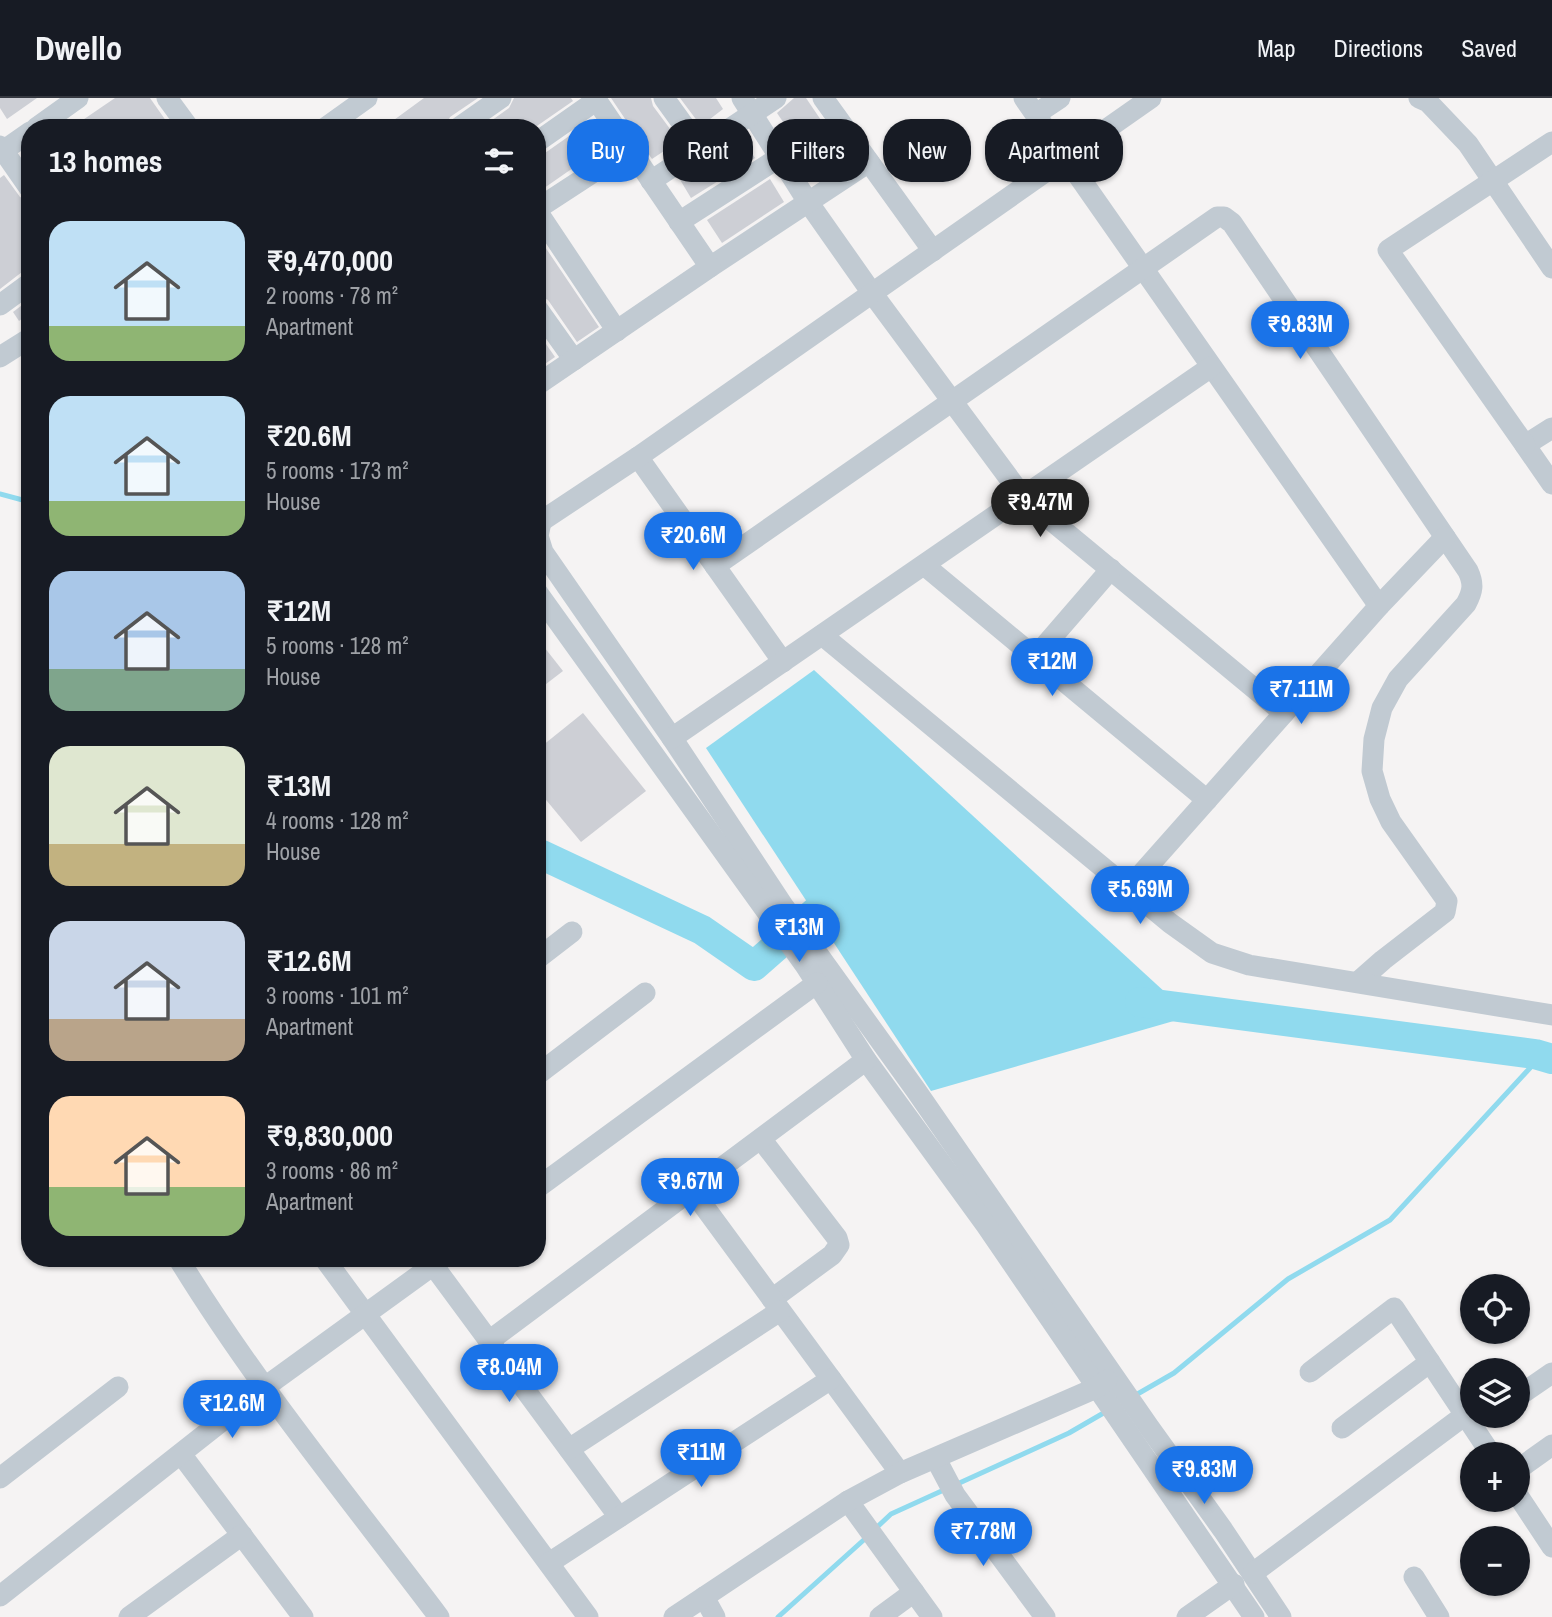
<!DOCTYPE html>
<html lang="en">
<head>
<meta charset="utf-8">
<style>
	:root { --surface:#171b24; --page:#242831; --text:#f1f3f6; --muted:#9ea1a6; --line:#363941; --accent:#1a73e8 }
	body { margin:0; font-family:"Archivo Narrow",sans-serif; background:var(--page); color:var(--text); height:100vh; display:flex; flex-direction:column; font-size:26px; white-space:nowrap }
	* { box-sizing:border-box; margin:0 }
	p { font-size:23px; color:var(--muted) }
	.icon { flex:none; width:38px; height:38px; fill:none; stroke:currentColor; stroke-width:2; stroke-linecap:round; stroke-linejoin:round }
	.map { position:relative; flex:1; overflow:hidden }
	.drawer { position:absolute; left:21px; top:21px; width:525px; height:1148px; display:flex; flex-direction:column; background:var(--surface); border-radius:28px; box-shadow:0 2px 5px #0004 }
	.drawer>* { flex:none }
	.banner { position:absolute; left:567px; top:21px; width:665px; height:63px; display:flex; gap:14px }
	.controls { position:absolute; left:1460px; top:1176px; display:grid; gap:14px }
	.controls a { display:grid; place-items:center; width:70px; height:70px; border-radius:50%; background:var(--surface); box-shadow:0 2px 5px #0004; font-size:35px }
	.price { position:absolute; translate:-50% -60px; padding:0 16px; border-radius:24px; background:var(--accent); color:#fff; font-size:23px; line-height:46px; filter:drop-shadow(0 2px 4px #0008) }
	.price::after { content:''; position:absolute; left:50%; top:42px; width:21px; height:16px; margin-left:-10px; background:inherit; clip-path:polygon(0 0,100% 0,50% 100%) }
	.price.active { background:#222; color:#fff }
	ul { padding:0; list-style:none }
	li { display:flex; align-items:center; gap:21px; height:175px; padding:0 28px }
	li span { display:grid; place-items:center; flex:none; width:196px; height:140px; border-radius:21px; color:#555 }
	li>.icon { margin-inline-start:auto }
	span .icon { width:84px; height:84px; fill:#fffc; stroke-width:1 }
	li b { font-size:30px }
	h2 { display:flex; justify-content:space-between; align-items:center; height:84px; padding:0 28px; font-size:30px }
	.tag { padding:0 24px; border-radius:28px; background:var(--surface); box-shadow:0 2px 5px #0004; font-size:24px; line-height:63px }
	.tag.active { background:var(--accent); color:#fff }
	header { display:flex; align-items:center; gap:42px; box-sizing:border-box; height:98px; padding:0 35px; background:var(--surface); border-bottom:2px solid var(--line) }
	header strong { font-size:33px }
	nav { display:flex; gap:38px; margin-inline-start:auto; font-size:24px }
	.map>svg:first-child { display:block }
	.water { fill:#90daee }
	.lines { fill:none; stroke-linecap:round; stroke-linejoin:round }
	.stream { stroke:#90daee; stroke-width:5 }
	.river { stroke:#90daee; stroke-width:30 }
	.building { fill:#cdcfd5 }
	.minor { stroke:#c1cad2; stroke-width:21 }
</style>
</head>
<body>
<header>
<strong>Dwello</strong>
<nav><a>Map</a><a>Directions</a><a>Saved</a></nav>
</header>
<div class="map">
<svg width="1552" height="1519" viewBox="0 0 1552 1519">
	<rect width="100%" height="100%" fill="#f5f3f3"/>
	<polygon class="water" points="814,572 1191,918 931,993 706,650"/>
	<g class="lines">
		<g class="stream">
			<polyline points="0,396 30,404"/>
			<polyline points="537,756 542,757"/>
			<polyline points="1134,1298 1174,1275 1288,1181 1390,1122 1541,958"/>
			<polyline points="955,1387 1069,1335 1107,1313"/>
			<polyline points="874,1432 891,1416 946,1391"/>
			<polyline points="778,1519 867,1439"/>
		</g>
		<g class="river">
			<polyline points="542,757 702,832 754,868 845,788"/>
			<polyline points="1140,904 1535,956 1552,961"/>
		</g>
	</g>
	<g class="building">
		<polygon points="0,0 37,0 7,21 0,10"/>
		<polygon points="115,0 150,0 171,30 71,30"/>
		<polygon points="424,0 478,0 450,19 445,30 383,30"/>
		<polygon points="514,0 571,0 573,3 534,30 481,30 509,10"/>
		<polygon points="611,0 651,0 653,8 679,43 652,61"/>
		<polygon points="680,0 716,0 723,11 701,28"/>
		<polygon points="794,0 806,0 848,62 821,80 777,15"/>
		<polygon points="589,24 606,47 537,95 537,57 545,55"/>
		<polygon points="741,39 755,60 691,100 679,80"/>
		<polygon points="4,77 20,99 30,104 30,172 22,174 0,191 0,80"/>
		<polygon points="770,81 784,104 722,145 707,122"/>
		<polygon points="537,137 599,229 577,244 548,202 537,197"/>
		<polygon points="30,201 30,215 19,223 13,214"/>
		<polygon points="537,233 555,259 542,268 537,261"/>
		<polygon points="537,540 563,573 537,593"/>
		<polygon points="583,615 646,693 581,744 537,691 537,652"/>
	</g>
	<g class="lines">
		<g class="minor">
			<polyline points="167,0 189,30"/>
			<polyline points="664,0 700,50"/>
			<polyline points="742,0 808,104 872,195 1023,399 1284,615"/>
			<polyline points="823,0 933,153"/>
			<polyline points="1024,0 1379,508"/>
			<polyline points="1419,0 1428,4 1468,46 1552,170"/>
			<polyline points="1036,16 1060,0"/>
			<polyline points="36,30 78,0"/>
			<polyline points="325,30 367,0"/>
			<polyline points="458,30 501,0"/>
			<polyline points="537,44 597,2"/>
			<polyline points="0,48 30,91"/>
			<polyline points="0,55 30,34"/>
			<polyline points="651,83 776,0"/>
			<polyline points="537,111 629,51"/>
			<polyline points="537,113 617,233"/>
			<polyline points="679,124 780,59"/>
			<polyline points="710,169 869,64"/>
			<polyline points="0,207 30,185"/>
			<polyline points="537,210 574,262"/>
			<polyline points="0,259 30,240"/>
			<polyline points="537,287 710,169 595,0"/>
			<polyline points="1552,330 1525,347 1552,386"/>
			<polyline points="1525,347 1388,152 1552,44"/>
			<polyline points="638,359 783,564"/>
			<polyline points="541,424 538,438 543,454 672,640 784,809 915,991 1149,1329 1223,1432 1281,1519"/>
			<polyline points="537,426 638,359 1151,0"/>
			<polyline points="924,467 1207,702"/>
			<path d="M715,468L1217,119H1224L1232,125L1468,473C1474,486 1473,493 1466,506L1398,581L1382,610L1374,641L1372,673L1380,701L1391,724L1447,803L1445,814L1383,862L1358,884"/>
			<polyline points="537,494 805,867 866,962 986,1127 1254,1519"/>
			<polyline points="822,537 1170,825 1212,855 1249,867 1552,917"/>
			<polyline points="1035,559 1111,471"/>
			<polyline points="672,640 1211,269"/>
			<polyline points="1128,791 1379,508 1445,439"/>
			<polyline points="537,861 572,834"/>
			<polyline points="537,977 645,895"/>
			<polyline points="761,1041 837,1140 839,1147 832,1157 772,1201"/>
			<polyline points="537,1090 817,885"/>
			<polyline points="692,1092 900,1375"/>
			<path d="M178,1160C255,1286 350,1401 439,1519"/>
			<polyline points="324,1160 588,1519"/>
			<polyline points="433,1167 619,1419"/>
			<polyline points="489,1243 866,962"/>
			<polyline points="1310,1274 1394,1210 1491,1356"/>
			<polyline points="1517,1299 1552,1275"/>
			<polyline points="1342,1330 1430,1264"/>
			<polyline points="569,1351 780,1213"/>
			<polyline points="181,1356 303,1519"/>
			<polyline points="936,1361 955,1397 1045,1519"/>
			<polyline points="1517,1372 1552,1347"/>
			<polyline points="0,1380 118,1289"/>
			<polyline points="1517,1396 1552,1449"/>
			<polyline points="848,1403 932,1519"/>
			<polyline points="549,1465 831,1281"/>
			<polyline points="1253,1475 1465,1317"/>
			<polyline points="1414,1479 1439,1519"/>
			<polyline points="0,1498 265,1289 443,1160"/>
			<polyline points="704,1499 715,1519"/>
			<polyline points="129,1519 242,1437"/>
			<polyline points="674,1519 848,1403 900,1375 1096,1290 1107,1282"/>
			<polyline points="880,1519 914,1494"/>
			<polyline points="1187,1519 1234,1486"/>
		</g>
	</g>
</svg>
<div class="controls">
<a><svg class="icon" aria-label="locate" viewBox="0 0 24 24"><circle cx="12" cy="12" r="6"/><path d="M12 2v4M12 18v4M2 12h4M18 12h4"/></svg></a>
<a><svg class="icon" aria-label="layers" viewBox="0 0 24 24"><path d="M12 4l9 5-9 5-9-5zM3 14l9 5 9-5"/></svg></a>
<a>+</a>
<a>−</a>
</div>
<b class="price" style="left:1300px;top:263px">₹9.83M</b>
<b class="price active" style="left:1040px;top:441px">₹9.47M</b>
<b class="price" style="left:693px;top:474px">₹20.6M</b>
<b class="price" style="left:1052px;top:600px">₹12M</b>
<b class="price" style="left:1301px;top:628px">₹7.11M</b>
<b class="price" style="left:1140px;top:828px">₹5.69M</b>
<b class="price" style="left:799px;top:866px">₹13M</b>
<b class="price" style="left:690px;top:1120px">₹9.67M</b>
<b class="price" style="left:509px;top:1306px">₹8.04M</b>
<b class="price" style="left:232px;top:1342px">₹12.6M</b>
<b class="price" style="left:701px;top:1391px">₹11M</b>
<b class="price" style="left:1204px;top:1408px">₹9.83M</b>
<b class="price" style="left:983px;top:1470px">₹7.78M</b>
<div class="banner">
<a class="tag active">Buy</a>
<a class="tag">Rent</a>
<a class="tag">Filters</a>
<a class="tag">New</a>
<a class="tag">Apartment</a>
</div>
<section class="drawer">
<h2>13 homes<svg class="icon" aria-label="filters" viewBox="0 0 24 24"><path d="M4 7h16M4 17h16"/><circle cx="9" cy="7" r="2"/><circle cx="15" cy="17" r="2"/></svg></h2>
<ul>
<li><span style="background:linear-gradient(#bfe0f5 75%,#8fb573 0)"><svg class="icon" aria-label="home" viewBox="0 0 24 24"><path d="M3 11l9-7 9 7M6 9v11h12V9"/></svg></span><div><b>₹9,470,000</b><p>2 rooms · 78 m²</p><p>Apartment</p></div></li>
<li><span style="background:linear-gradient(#bfe0f5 75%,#8fb573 0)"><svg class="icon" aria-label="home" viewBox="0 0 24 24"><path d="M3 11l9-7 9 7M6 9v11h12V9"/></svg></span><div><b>₹20.6M</b><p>5 rooms · 173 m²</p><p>House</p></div></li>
<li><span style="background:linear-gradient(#a9c7e8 70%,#7fa58c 0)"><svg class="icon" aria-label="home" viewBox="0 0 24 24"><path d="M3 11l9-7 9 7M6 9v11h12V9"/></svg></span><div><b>₹12M</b><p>5 rooms · 128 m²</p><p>House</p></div></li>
<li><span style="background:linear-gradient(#dfe7d0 70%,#c2b280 0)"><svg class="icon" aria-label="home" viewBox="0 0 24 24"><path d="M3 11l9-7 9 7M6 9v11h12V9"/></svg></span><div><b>₹13M</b><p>4 rooms · 128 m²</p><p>House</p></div></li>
<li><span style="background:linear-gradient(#c9d6e8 70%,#b9a48a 0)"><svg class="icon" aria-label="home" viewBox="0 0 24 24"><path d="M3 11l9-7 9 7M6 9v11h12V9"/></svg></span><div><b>₹12.6M</b><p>3 rooms · 101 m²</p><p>Apartment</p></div></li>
<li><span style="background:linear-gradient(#ffd9b3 65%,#8fb573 0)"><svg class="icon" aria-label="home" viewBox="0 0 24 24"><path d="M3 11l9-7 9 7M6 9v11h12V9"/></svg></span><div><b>₹9,830,000</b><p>3 rooms · 86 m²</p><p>Apartment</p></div></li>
</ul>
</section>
</div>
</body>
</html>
